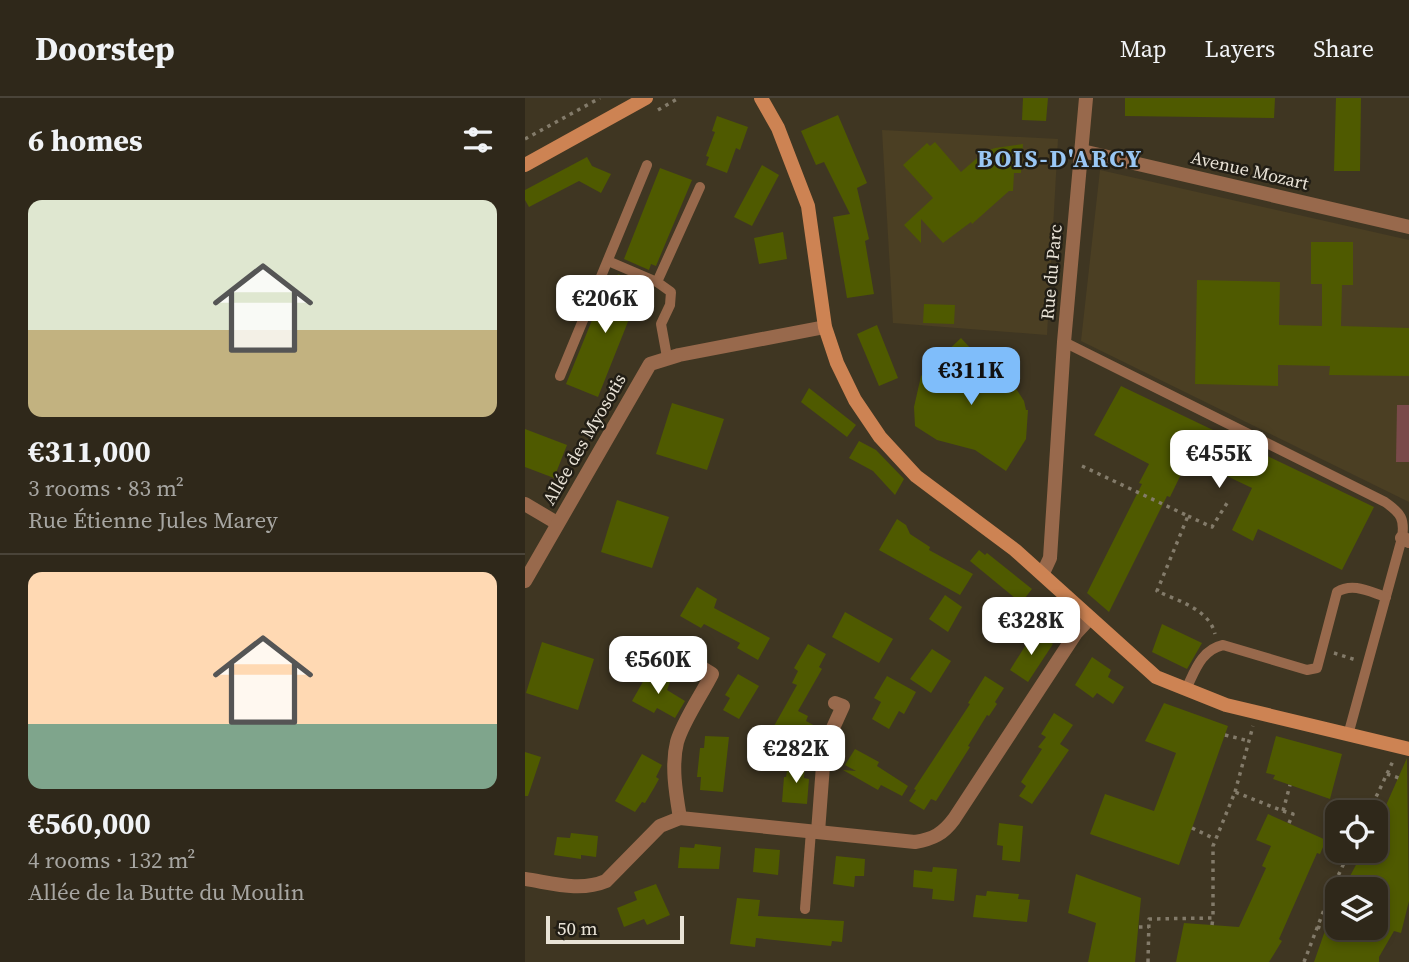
<!DOCTYPE html>
<html lang="en">
<head>
<meta charset="utf-8">
<style>
	:root { --surface:#2f281a; --page:#373023; --text:#f1f3f6; --muted:#a7a6a2; --line:#4a4439; --accent:#7fbdfa }
	body { margin:0; font-family:"Source Serif 4",serif; background:var(--page); color:var(--text); height:100vh; display:flex; flex-direction:column; font-size:26px; white-space:nowrap }
	* { box-sizing:border-box; margin:0 }
	p { font-size:23px; color:var(--muted) }
	.icon { flex:none; width:38px; height:38px; fill:none; stroke:currentColor; stroke-width:2; stroke-linecap:round; stroke-linejoin:round }
	.map { position:relative; flex:1; overflow:hidden }
	.panel { display:flex; flex-direction:column; background:var(--surface); width:525px }
	.panel>* { flex:none }
	.buttons { position:absolute; left:800px; top:702px; display:grid; gap:14px }
	.buttons a { display:grid; place-items:center; width:63px; height:63px; border-radius:14px; background:var(--surface); box-shadow:0 4px 10px #0003,0 0 0 2px var(--line); font-size:35px }
	.scale { position:absolute; left:21px; bottom:18px; width:138px; box-sizing:border-box; padding-left:7px; border:4px solid #e9e3d7; border-top:0; font-size:19px; line-height:24px; white-space:nowrap; color:#e9e3d7; -webkit-text-stroke:5px #221e15; paint-order:stroke }
	.price { position:absolute; translate:-50% -60px; padding:0 16px; border-radius:14px; background:#fff; color:#222; font-size:23px; line-height:46px; filter:drop-shadow(0 2px 4px #0008) }
	.price::after { content:''; position:absolute; left:50%; top:42px; width:21px; height:16px; margin-left:-10px; background:inherit; clip-path:polygon(0 0,100% 0,50% 100%) }
	.price.selected { background:var(--accent); color:#111 }
	ul { padding:0; list-style:none }
	li { display:grid; align-content:center; gap:14px; height:371px; padding:0 28px }
	li+li { border-top:2px solid var(--line) }
	li span { display:grid; place-items:center; height:217px; border-radius:14px; color:#555 }
	li>.icon { margin-inline-start:auto }
	span .icon { width:126px; height:126px; fill:#fffc; stroke-width:1 }
	li b { font-size:30px }
	h2 { display:flex; justify-content:space-between; align-items:center; height:84px; padding:0 28px; font-size:30px }
	header { display:flex; align-items:center; gap:42px; box-sizing:border-box; height:98px; padding:0 35px; background:var(--surface); border-bottom:2px solid var(--line) }
	header strong { font-size:33px }
	nav { display:flex; gap:38px; margin-inline-start:auto; font-size:24px }
	main { display:flex; flex:1; min-height:0 }
	.map>svg:first-child { display:block }
	.built { fill:#4b3f23 }
	.green { fill:#7a4a4a }
	.building { fill:#4f5a00 }
	.lines { fill:none; stroke-linecap:round; stroke-linejoin:round }
	.path { stroke:#837b6a; stroke-width:3.5; stroke-dasharray:3.5 5; stroke-linecap:butt }
	.lane { stroke:#98694c; stroke-width:10 }
	.street { stroke:#98694c; stroke-width:14 }
	.secondary { stroke:#cd8353; stroke-width:14 }
	.labels { text-anchor:middle; dominant-baseline:central; stroke-width:5; stroke-linejoin:round; paint-order:stroke }
	.street-label { font-size:18px; fill:#e9e3d7; stroke:#221e15 }
	.district-label { font-size:24px; font-weight:bold; letter-spacing:2px; fill:#9ac7f4; stroke:#221e15 }
</style>
</head>
<body>
<header>
<strong>Doorstep</strong>
<nav><a>Map</a><a>Layers</a><a>Share</a></nav>
</header>
<main>
<section class="panel">
<h2>6 homes<svg class="icon" aria-label="filters" viewBox="0 0 24 24"><path d="M4 7h16M4 17h16"/><circle cx="9" cy="7" r="2"/><circle cx="15" cy="17" r="2"/></svg></h2>
<ul>
<li><span style="background:linear-gradient(#dfe7d0 60%,#c2b280 0)"><svg class="icon" aria-label="home" viewBox="0 0 24 24"><path d="M3 11l9-7 9 7M6 9v11h12V9"/></svg></span><div><b>€311,000</b><p>3 rooms · 83 m²</p><p>Rue Étienne Jules Marey</p></div></li>
<li><span style="background:linear-gradient(#ffd9b3 70%,#7fa58c 0)"><svg class="icon" aria-label="home" viewBox="0 0 24 24"><path d="M3 11l9-7 9 7M6 9v11h12V9"/></svg></span><div><b>€560,000</b><p>4 rooms · 132 m²</p><p>Allée de la Butte du Moulin</p></div></li>
</ul>
</section>
<div class="map">
<svg width="884" height="864" viewBox="0 0 884 864">
	<rect width="100%" height="100%" fill="#3f3622"/>
	<g class="built">
		<polygon points="357,32 533,41 522,237 368,225"/>
		<polygon points="575,72 884,142 884,404 556,243"/>
	</g>
	<polygon class="green" points="872,307 884,307 884,364 871,364"/>
	<g class="building">
		<polygon points="498,0 523,0 521,23 497,22"/>
		<polygon points="600,0 750,0 749,20 600,18"/>
		<polygon points="811,0 836,0 835,73 809,73"/>
		<polygon points="313,17 342,85 332,90 344,141 340,143 349,196 322,200 308,119 325,116 299,64 291,67 276,33"/>
		<polygon points="192,18 223,29 215,52 211,50 202,75 181,67 184,59 181,58 190,34 187,33"/>
		<polygon points="410,44 436,74 459,54 470,50 498,46 496,75 489,75 488,93 484,93 447,126 446,124 418,145 396,121 396,145 379,127 408,100 378,67 402,45 405,48"/>
		<polygon points="62,59 67,68 86,76 76,95 54,83 4,109 0,102 0,92"/>
		<polygon points="237,67 254,77 227,128 209,119"/>
		<polygon points="135,70 167,82 131,168 126,166 124,172 99,161"/>
		<polygon points="258,134 262,161 234,166 229,140"/>
		<polygon points="786,144 828,144 828,187 817,187 816,228 884,230 884,278 804,277 805,268 753,267 753,288 670,286 672,182 755,184 754,227 797,228 797,186 786,186"/>
		<polygon points="93,176 118,186 73,299 41,286 85,178 91,181"/>
		<polygon points="399,206 430,207 429,226 398,225"/>
		<polygon points="352,227 373,280 354,288 332,236"/>
		<polygon points="436,240 487,295 490,289 499,303 501,312 503,312 501,341 481,373 450,352 412,342 390,328 389,309 396,278"/>
		<polygon points="596,288 849,409 817,472 733,431 728,443 707,432 727,390 664,360 645,399 642,398 584,514 562,495 617,386 614,385 624,366 569,337"/>
		<polygon points="284,290 331,327 322,339 276,304"/>
		<polygon points="147,305 199,321 182,372 131,356"/>
		<polygon points="0,331 42,347 29,380 0,369"/>
		<polygon points="334,343 351,352 379,381 370,397 348,373 324,360"/>
		<polygon points="92,402 144,419 127,470 76,454"/>
		<polygon points="372,421 381,427 385,436 405,449 404,452 448,476 435,497 354,452"/>
		<polygon points="454,452 460,457 462,455 507,491 496,505 445,463"/>
		<polygon points="172,489 192,501 189,510 245,540 233,562 212,550 215,545 179,526 176,530 155,518"/>
		<polygon points="420,497 437,509 423,534 404,521"/>
		<polygon points="320,514 368,541 354,565 307,539"/>
		<polygon points="637,526 677,545 662,571 627,554"/>
		<polygon points="509,534 528,546 503,584 485,572"/>
		<polygon points="17,544 69,561 53,612 1,595"/>
		<polygon points="283,546 301,556 294,569 297,571 273,613 283,618 281,623 292,629 282,646 249,628 272,587 267,585 273,573 269,570"/>
		<polygon points="407,551 426,563 406,595 385,581"/>
		<polygon points="567,559 586,572 583,579 599,589 588,606 572,595 568,600 550,587"/>
		<polygon points="124,573 145,584 142,592 160,603 150,620 132,610 129,615 107,603"/>
		<polygon points="213,576 234,588 214,621 198,612 205,600 200,597"/>
		<polygon points="362,578 391,594 379,616 374,613 364,631 347,621 356,604 349,600"/>
		<polygon points="460,578 479,590 470,604 472,606 464,618 462,617 443,648 445,649 411,703 406,701 399,712 384,703 391,692 389,691 445,606 443,605"/>
		<polygon points="639,605 703,628 654,767 565,736 580,696 629,713 651,655 620,643"/>
		<polygon points="529,615 548,627 535,646 544,652 507,706 494,698 501,688 496,684 517,651 513,649 521,639 516,636"/>
		<polygon points="180,638 204,639 198,694 175,692 176,679 172,679 175,650 179,650"/>
		<polygon points="751,638 817,656 805,701 748,681 750,677 741,675"/>
		<polygon points="330,651 354,664 352,668 383,688 377,698 356,687 353,692 318,672 331,673 320,667"/>
		<polygon points="0,654 16,659 3,698 0,698"/>
		<polygon points="117,656 137,667 131,679 134,681 129,690 120,705 117,704 110,714 90,703"/>
		<polygon points="882,660 884,803 876,835 869,833 854,859 854,864 789,864 801,830 850,830 850,791 818,791 839,752 850,752 850,732"/>
		<polygon points="263,666 280,667 279,680 284,681 282,706 257,704 259,679 261,679"/>
		<polygon points="743,716 801,742 795,756 792,755 754,841 757,843 744,864 651,864 659,825 714,829 741,770 737,768 746,748 731,742"/>
		<polygon points="474,725 498,728 495,764 477,762 478,748 472,747"/>
		<polygon points="46,735 73,738 71,759 56,757 56,761 29,757 32,739 45,740"/>
		<polygon points="170,746 196,749 194,771 153,770 155,749 169,750"/>
		<polygon points="230,750 255,752 253,777 228,774"/>
		<polygon points="311,758 340,761 339,778 330,778 329,789 308,786"/>
		<polygon points="408,769 432,771 429,803 407,801 408,791 388,789 389,772 407,774"/>
		<polygon points="551,776 616,800 610,864 563,864 571,825 543,815"/>
		<polygon points="131,786 145,817 122,827 119,821 99,829 92,810 112,802 109,794"/>
		<polygon points="462,793 494,796 493,801 505,802 502,824 448,819 451,797 461,798"/>
		<polygon points="212,800 235,802 233,818 319,823 317,844 307,843 306,848 231,840 230,849 205,846"/>
	</g>
	<g class="lines">
		<g class="path">
			<polyline points="133,12 154,0"/>
			<polyline points="0,41 75,0"/>
			<path d="M557,368L663,418L632,493C653,503 684,511 690,536"/>
			<polyline points="663,418 687,429 704,402"/>
			<polyline points="809,555 831,562"/>
			<polyline points="700,637 724,643"/>
			<polyline points="862,676 874,680"/>
			<polyline points="710,694 728,628"/>
			<polyline points="758,713 768,716 764,725"/>
			<polyline points="844,714 868,663"/>
			<polyline points="667,730 690,741"/>
			<polyline points="836,752 839,754"/>
			<polyline points="687,827 688,820"/>
			<polyline points="614,829 624,829"/>
			<polyline points="792,829 800,831"/>
			<polyline points="623,864 624,821 688,820 688,748 710,694 758,713 765,687"/>
			<polyline points="779,864 807,791 825,752"/>
		</g>
		<g class="lane">
			<polyline points="83,163 132,184 146,194 145,207 136,226 142,259"/>
			<polyline points="132,184 175,89"/>
			<path d="M539,244L860,404C876,415 880,421 877,440L823,637"/>
			<polyline points="35,278 122,67"/>
			<path d="M661,591C670,573 676,552 698,547L782,572L792,570L812,494C828,484 845,494 861,499"/>
			<polyline points="280,811 286,733"/>
		</g>
		<g class="street">
			<polyline points="557,53 884,129"/>
			<polyline points="0,406 32,425"/>
			<polyline points="877,440 884,443"/>
			<polyline points="518,475 525,460 539,244 561,0"/>
			<polyline points="0,483 125,266 154,257 300,229"/>
			<path d="M155,720C151,696 146,668 152,644C158,623 177,596 187,576L174,568"/>
			<polyline points="293,734 299,654 303,641 318,608 310,605"/>
			<path d="M0,781C27,785 55,794 81,783L135,728L155,720L390,744C408,741 418,736 429,721L551,535L565,520"/>
		</g>
		<g class="secondary">
			<polyline points="236,0 253,30 283,108 300,229 312,265 330,302 355,339 391,378 490,452 631,579 701,607 884,651"/>
			<polyline points="0,67 121,0"/>
		</g>
	</g>
	<g class="labels">
		<g class="street-label">
			<text transform="translate(725 72) rotate(13)">Avenue Mozart</text>
			<text transform="translate(526 174) rotate(-85)">Rue du Parc</text>
			<text transform="translate(59 341) rotate(-60)">Allée des Myosotis</text>
		</g>
		<g class="district-label">
			<text x="535" y="60">BOIS-D'ARCY</text>
		</g>
	</g>
</svg>
<div class="buttons">
<a><svg class="icon" aria-label="locate" viewBox="0 0 24 24"><circle cx="12" cy="12" r="6"/><path d="M12 2v4M12 18v4M2 12h4M18 12h4"/></svg></a>
<a><svg class="icon" aria-label="layers" viewBox="0 0 24 24"><path d="M12 4l9 5-9 5-9-5zM3 14l9 5 9-5"/></svg></a>
</div>
<div class="scale">50 m</div>
<b class="price" style="left:80px;top:237px">€206K</b>
<b class="price selected" style="left:446px;top:309px">€311K</b>
<b class="price" style="left:694px;top:392px">€455K</b>
<b class="price" style="left:506px;top:559px">€328K</b>
<b class="price" style="left:133px;top:598px">€560K</b>
<b class="price" style="left:271px;top:687px">€282K</b>
</div>
</main>
</body>
</html>
